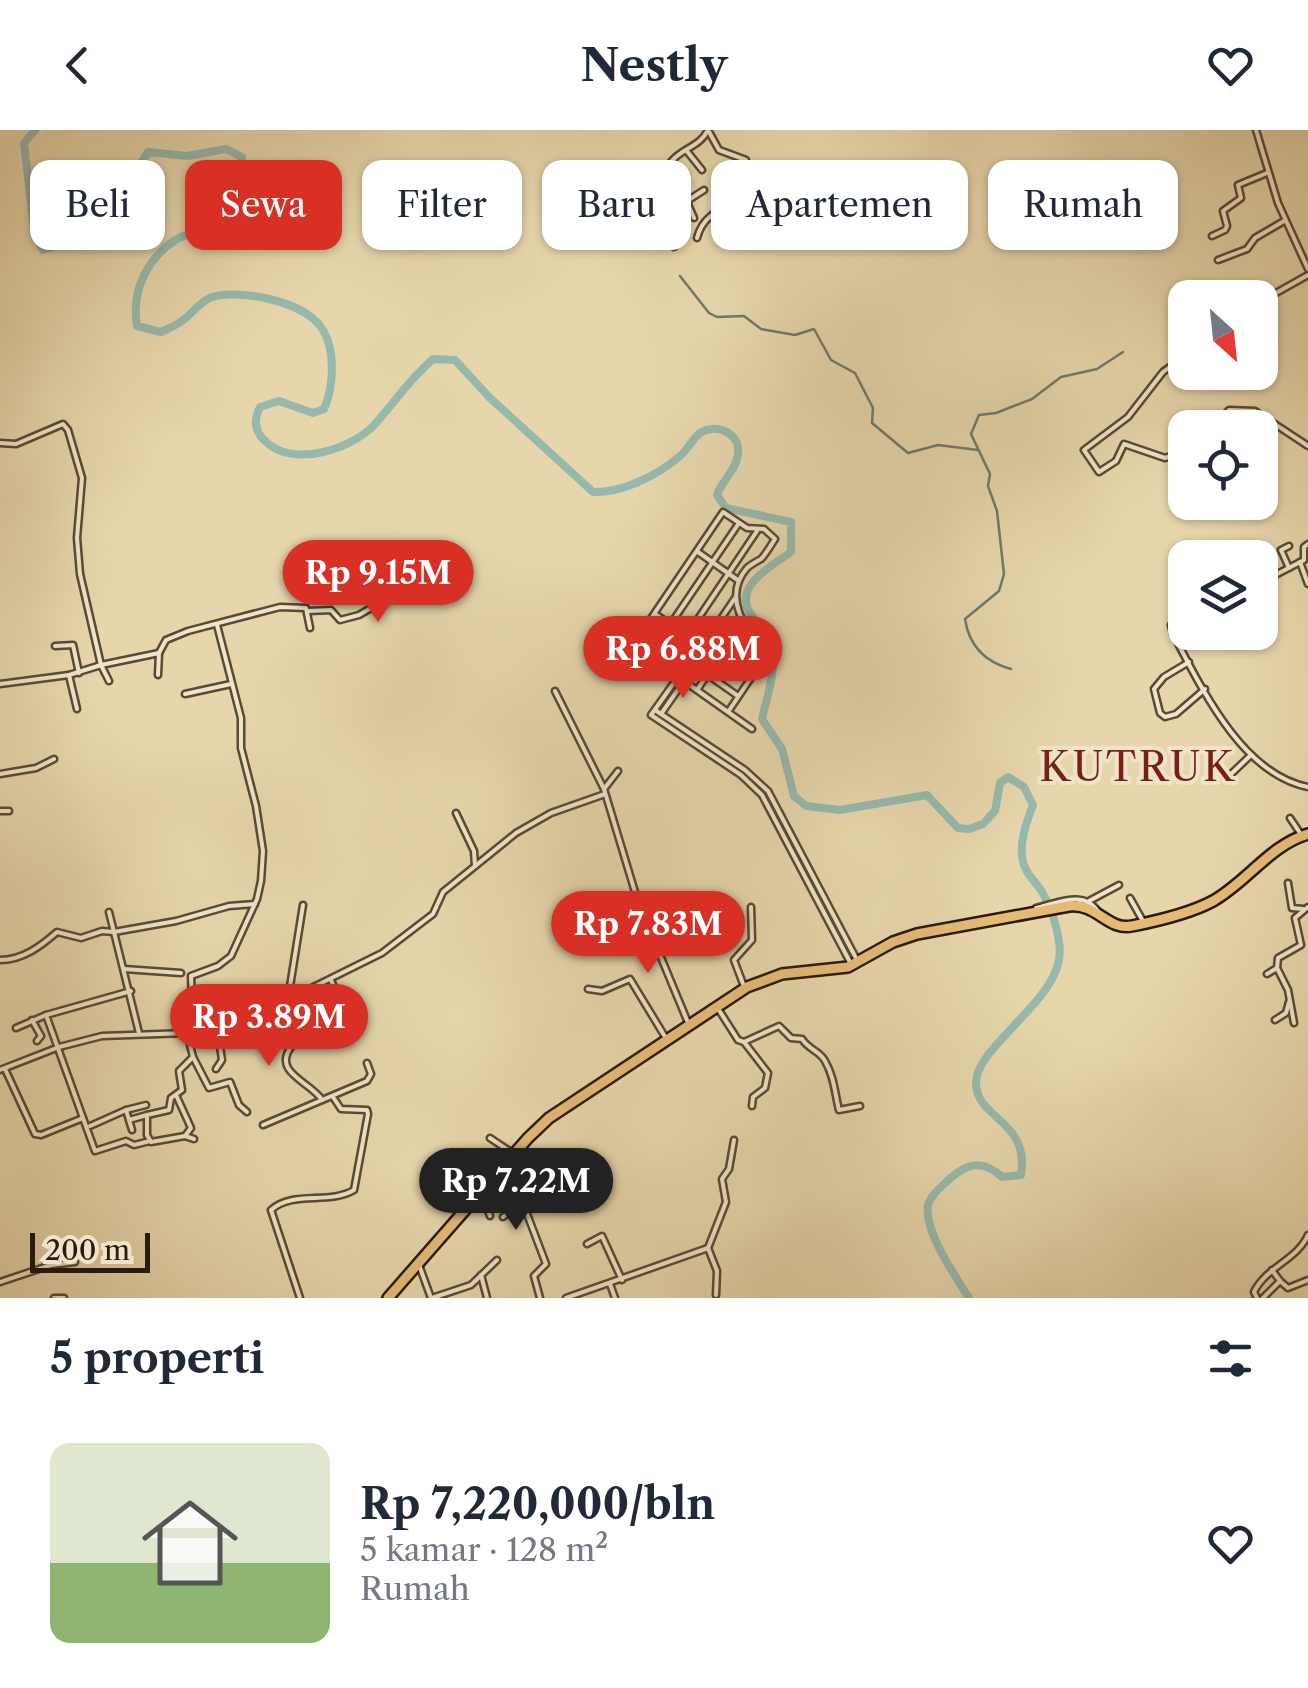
<!DOCTYPE html>
<html lang="id">
<head>
<meta charset="utf-8">
<style>
	:root { --surface:#fff; --page:#f6f6f7; --text:#1f2937; --muted:#747a83; --accent:#d93025 }
	body { margin:0; font-family:"Libre Caslon Text",serif; background:var(--page); color:var(--text); height:100vh; display:flex; flex-direction:column; font-size:38px; white-space:nowrap }
	* { box-sizing:border-box; margin:0 }
	p { font-size:32px; color:var(--muted) }
	.icon { flex:none; width:55px; height:55px; fill:none; stroke:currentColor; stroke-width:2; stroke-linecap:round; stroke-linejoin:round }
	.map { position:relative; height:1168px; overflow:hidden }
	.drawer { display:flex; flex-direction:column; background:var(--surface); flex:1 }
	.drawer>* { flex:none }
	.top-card { position:absolute; left:30px; top:30px; width:1250px; height:90px; display:flex; gap:20px }
	.needle { width:65px; rotate:153deg }
	.tools { position:absolute; left:1168px; top:150px; display:grid; gap:20px }
	.tools a { display:grid; place-items:center; width:110px; height:110px; border-radius:20px; background:var(--surface); box-shadow:0 2px 8px #0004; font-size:50px }
	.scale { position:absolute; left:30px; bottom:25px; width:120px; box-sizing:border-box; padding-left:10px; border:5px solid #2b1b0c; border-top:0; font-size:28px; line-height:35px; white-space:nowrap; color:#2b1b0c; -webkit-text-stroke:8px #efe4c9; paint-order:stroke }
	.price { position:absolute; translate:-50% -85px; padding:0 22px; border-radius:35px; background:var(--accent); color:#fff; font-size:32px; line-height:65px; filter:drop-shadow(0 2px 5px #0008) }
	.price::after { content:''; position:absolute; left:50%; top:60px; width:30px; height:22px; margin-left:-15px; background:inherit; clip-path:polygon(0 0,100% 0,50% 100%) }
	.price.selected { background:#222; color:#fff }
	ul { padding:0; list-style:none }
	li { display:flex; align-items:center; gap:30px; height:250px; padding:0 50px }
	li span { display:grid; place-items:center; flex:none; width:280px; height:200px; border-radius:20px; color:#555 }
	li>.icon { margin-inline-start:auto }
	span .icon { width:120px; height:120px; fill:#fffc; stroke-width:1 }
	li b { font-size:42px }
	h2 { display:flex; justify-content:space-between; align-items:center; height:120px; padding:0 50px; font-size:42px }
	.tag { padding:0 35px; border-radius:20px; background:var(--surface); box-shadow:0 2px 8px #0004; font-size:35px; line-height:90px }
	.tag.selected { background:var(--accent); color:#fff }
	header { display:flex; justify-content:space-between; align-items:center; height:130px; padding:0 50px; background:var(--surface); font-size:45px; font-weight:700 }
	.map>svg:first-child { display:block }
	.lines { fill:none; stroke-linecap:round; stroke-linejoin:round }
	.stream { stroke:#6c7a6d; stroke-width:2.5 }
	.river { stroke:#97b9ad; stroke-width:8 }
	.street-casing { stroke:#5a4a34; stroke-width:9 }
	.primary-casing { stroke:#2b1b0c; stroke-width:14 }
	.street { stroke:#efe4c9; stroke-width:4 }
	.primary { stroke:#e4bb76; stroke-width:9 }
	.labels { text-anchor:middle; dominant-baseline:central; stroke-width:8; stroke-linejoin:round; paint-order:stroke }
	.quarter-label { font-size:40px; letter-spacing:2.5px; fill:#7a1f14; stroke:#efe4c9 }
</style>
</head>
<body>
<header><svg class="icon" aria-label="back" viewBox="0 0 24 24"><path d="M15 5l-7 7 7 7"/></svg>Nestly<svg class="icon" aria-label="heart" viewBox="0 0 24 24"><path d="M12 20l-8-8c-3-5 5-10 8-4 3-6 11-1 8 4z"/></svg></header>
<div class="map">
<svg width="1308" height="1168" viewBox="0 0 1308 1168">
	<rect width="100%" height="100%" fill="#e7d6ac"/>
	<filter id="stains"><feTurbulence type="fractalNoise" baseFrequency=".002" numOctaves="4"/><feColorMatrix values="0 0 0 0 .2 0 0 0 0 .09 0 0 0 0 .02 0 0 0 .5 -.17"/></filter>
	<radialGradient id="worn" r=".72"><stop offset=".6" stop-color="#630" stop-opacity="0"/><stop offset="1" stop-color="#630" stop-opacity=".3"/></radialGradient>
	<g class="lines">
		<g class="stream">
			<polyline points="680,146 709,183 717,187 744,186 761,199 795,205 814,199 831,230 855,243 873,278 872,293 908,323 938,315 978,320"/>
			<path d="M1011,539C985,532 969,516 965,489L999,461L1004,444L997,381L988,356L990,344L971,304L979,285L996,283L1032,269L1061,247L1097,239L1123,222"/>
		</g>
		<path class="river" d="M35,0L24,13L35,107L43,120L57,116L70,97L97,73L125,58L148,22L187,26L226,19L242,27C236,47 216,87 199,100C193,104 184,105 177,109C147,128 131,161 137,196L161,202C168,199 176,195 182,191C192,184 200,171 212,167C241,159 302,171 321,197C336,218 334,257 324,279L313,283L279,271L260,277C254,289 254,301 265,311C293,339 354,319 377,292C398,268 407,252 433,229L455,230L489,267L593,362C622,363 656,346 679,327C687,321 692,309 700,303C717,292 741,304 738,324C736,341 722,350 717,365L726,378L791,392V422C771,436 730,458 752,486C760,497 769,506 772,519C776,543 767,566 762,589L782,619L794,666L806,676L840,680L927,665L958,698L969,699L983,694L995,681L1000,653L1008,647L1024,657L1033,675C1027,691 1020,709 1022,727C1024,742 1033,749 1041,760C1052,778 1064,814 1058,834C1048,876 975,920 976,953C976,989 1030,990 1021,1045L1002,1047C979,1025 961,1037 942,1056C937,1060 930,1068 928,1075C923,1100 956,1147 969,1168"/>
		<defs>
			<g id="street">
				<polyline points="1256,0 1278,73 1308,139"/>
				<polyline points="686,20 702,40"/>
				<polyline points="687,71 704,60"/>
				<path d="M694,88L670,33C681,18 700,17 708,0"/>
				<polyline points="1212,106 1225,100 1227,96 1223,81 1241,68 1238,55 1267,43"/>
				<path d="M697,108C704,80 729,78 750,65L746,30L719,20L708,0"/>
				<polyline points="674,117 660,85 688,75"/>
				<polyline points="1218,130 1247,119 1255,108 1284,91"/>
				<polyline points="1260,155 1269,167"/>
				<polyline points="1260,172 1308,145"/>
				<polyline points="1185,226 1163,242 1128,287 1084,320 1099,342 1116,331 1124,314 1165,328 1185,321"/>
				<polyline points="1214,298 1229,280 1255,281 1308,316"/>
				<polyline points="0,313 16,314 63,294 68,300 82,348 77,408 80,444 101,535 109,551"/>
				<polyline points="1289,416 1281,420 1289,438"/>
				<polyline points="698,422 739,451"/>
				<polyline points="1300,432 1308,454"/>
				<polyline points="1260,453 1304,430 1304,417 1308,414"/>
				<polyline points="308,481 331,480 340,490 359,485 383,471 388,452 400,444 409,426"/>
				<polyline points="655,484 749,550"/>
				<path d="M1185,488L1171,495L1173,504C1202,559 1242,644 1308,657"/>
				<polyline points="670,495 739,393"/>
				<polyline points="644,500 738,566"/>
				<polyline points="1173,504 1185,499"/>
				<polyline points="55,516 73,515 79,543"/>
				<polyline points="702,517 735,468"/>
				<polyline points="159,523 166,510 188,501 280,477 306,478 310,498"/>
				<polyline points="1189,532 1164,547 1154,559 1160,583 1165,587 1176,584 1205,559"/>
				<polyline points="665,538 757,401"/>
				<polyline points="734,539 754,509"/>
				<polyline points="69,545 77,579"/>
				<polyline points="678,547 651,585 741,645 762,665 851,834"/>
				<polyline points="0,554 69,545 101,535 159,523 158,545"/>
				<polyline points="697,560 742,494"/>
				<polyline points="555,561 604,659 638,772 689,895"/>
				<polyline points="185,564 231,554"/>
				<polyline points="655,580 745,640 768,661 857,830"/>
				<path d="M728,582L767,524C745,500 722,467 747,438C751,434 756,432 761,429C766,424 771,415 775,409L764,399L747,398L723,382L633,515C673,543 712,571 752,599"/>
				<polyline points="661,584 684,551"/>
				<polyline points="0,644 36,638 54,629"/>
				<polyline points="1230,645 1251,625"/>
				<polyline points="604,659 618,641"/>
				<polyline points="0,681 9,681"/>
				<polyline points="456,683 474,721 475,736"/>
				<polyline points="1290,688 1302,706"/>
				<polyline points="1288,753 1292,778 1303,779"/>
				<polyline points="1130,768 1144,793"/>
				<polyline points="1089,771 1119,755"/>
				<path d="M1036,778C1058,773 1085,759 1099,783"/>
				<polyline points="109,782 139,903"/>
				<path d="M0,830C23,830 41,816 57,802L81,808L102,801L114,802L176,791L229,776L255,774"/>
				<polyline points="1277,838 1288,860 1294,893"/>
				<polyline points="124,839 181,843"/>
				<polyline points="1267,844 1277,838 1278,828 1301,815 1295,788 1308,777"/>
				<polyline points="331,850 353,902 336,909"/>
				<polyline points="588,859 602,861 630,849 667,910"/>
				<polyline points="745,859 734,830 752,810 751,777"/>
				<polyline points="288,869 303,775"/>
				<path d="M273,877L291,917C272,943 311,952 322,970"/>
				<path d="M717,877L738,910L744,912L779,896L791,908L802,909C809,920 820,921 825,931C834,946 835,964 839,980L860,976"/>
				<polyline points="32,890 41,906 37,911"/>
				<polyline points="1275,890 1286,883 1289,872"/>
				<polyline points="16,898 46,885"/>
				<polyline points="181,901 192,873 191,846 218,836 231,826 257,769 261,751 263,721 256,676 241,618 241,588 217,495"/>
				<polyline points="187,903 193,927 209,958 230,952 239,975 247,982"/>
				<polyline points="744,912 768,943 765,958 753,967 752,976"/>
				<polyline points="5,939 35,1004 41,1005 83,988 95,1021 126,1011 134,1015 150,1011"/>
				<polyline points="216,939 222,930 217,896"/>
				<polyline points="0,940 59,917 102,906 187,903 236,892 273,877 382,823 433,784 443,762 516,703 551,683 605,664"/>
				<polyline points="176,965 191,998 185,1006 194,1009"/>
				<polyline points="126,980 132,1000"/>
				<polyline points="83,988 46,885 131,861"/>
				<polyline points="129,990 147,985"/>
				<polyline points="263,995 367,951 371,944 367,933"/>
				<polyline points="90,996 126,980 146,975"/>
				<polyline points="185,1006 151,1012 147,1005 147,985 169,980 171,968 182,960 179,941 193,927"/>
				<polyline points="490,1008 511,1022"/>
				<polyline points="512,1028 544,1054 526,1068 524,1076 546,1134 534,1146 540,1168"/>
				<polyline points="544,1054 557,1067"/>
				<polyline points="481,1063 490,1086"/>
				<polyline points="503,1087 515,1078 524,1076"/>
				<polyline points="587,1114 602,1106 622,1150"/>
				<polyline points="708,1118 726,1072 722,1049 729,1039 734,1010"/>
				<polyline points="419,1135 431,1168"/>
				<polyline points="481,1145 487,1168"/>
				<polyline points="1280,1151 1288,1158 1308,1150"/>
				<polyline points="0,1152 51,1135 75,1132"/>
				<polyline points="610,1154 615,1168"/>
				<polyline points="54,1168 64,1168"/>
				<path d="M300,1168L271,1080C293,1060 329,1075 354,1060L368,984L367,980L341,979L333,967"/>
				<polyline points="432,1168 471,1155 497,1130"/>
				<polyline points="566,1168 708,1118 717,1141 716,1165"/>
				<path d="M1257,1168L1254,1162C1266,1137 1297,1130 1308,1105"/>
				<polyline points="1263,1168 1280,1151 1272,1140"/>
			</g>
			<path id="primary" d="M388,1168L528,1008L549,988L747,857L782,844L848,837L893,812L917,804L1069,776C1097,773 1108,801 1132,796C1157,791 1191,783 1213,771C1247,752 1270,715 1308,704"/>
		</defs>
		<use href="#street" class="street-casing"/>
		<use href="#primary" class="primary-casing"/>
		<use href="#street" class="street"/>
		<use href="#primary" class="primary"/>
	</g>
	<g class="labels">
		<g class="quarter-label">
			<text x="1138" y="636">KUTRUK</text>
		</g>
	</g>
	<rect width="100%" height="100%" filter="url(#stains)"/>
	<rect width="100%" height="100%" fill="url(#worn)"/>
</svg>
<div class="tools">
<a><svg class="needle" viewBox="-14 -14 28 28"><path d="M0-13l5 13h-10z" fill="#e53935"/><path d="M0 13l5-13h-10z" fill="#747a83"/></svg></a>
<a><svg class="icon" aria-label="locate" viewBox="0 0 24 24"><circle cx="12" cy="12" r="6"/><path d="M12 2v4M12 18v4M2 12h4M18 12h4"/></svg></a>
<a><svg class="icon" aria-label="layers" viewBox="0 0 24 24"><path d="M12 4l9 5-9 5-9-5zM3 14l9 5 9-5"/></svg></a>
</div>
<div class="scale">200 m</div>
<b class="price" style="left:378px;top:495px">Rp 9.15M</b>
<b class="price" style="left:683px;top:571px">Rp 6.88M</b>
<b class="price" style="left:648px;top:846px">Rp 7.83M</b>
<b class="price" style="left:269px;top:939px">Rp 3.89M</b>
<b class="price selected" style="left:516px;top:1103px">Rp 7.22M</b>
<div class="top-card">
<a class="tag">Beli</a>
<a class="tag selected">Sewa</a>
<a class="tag">Filter</a>
<a class="tag">Baru</a>
<a class="tag">Apartemen</a>
<a class="tag">Rumah</a>
</div>
</div>
<section class="drawer">
<h2>5 properti<svg class="icon" aria-label="filters" viewBox="0 0 24 24"><path d="M4 7h16M4 17h16"/><circle cx="9" cy="7" r="2"/><circle cx="15" cy="17" r="2"/></svg></h2>
<ul>
<li><span style="background:linear-gradient(#dfe7d0 60%,#8fb573 0)"><svg class="icon" aria-label="home" viewBox="0 0 24 24"><path d="M3 11l9-7 9 7M6 9v11h12V9"/></svg></span><div><b>Rp 7,220,000/bln</b><p>5 kamar · 128 m²</p><p>Rumah</p></div><svg class="icon" aria-label="heart" viewBox="0 0 24 24"><path d="M12 20l-8-8c-3-5 5-10 8-4 3-6 11-1 8 4z"/></svg></li>
</ul>
</section>
</body>
</html>
